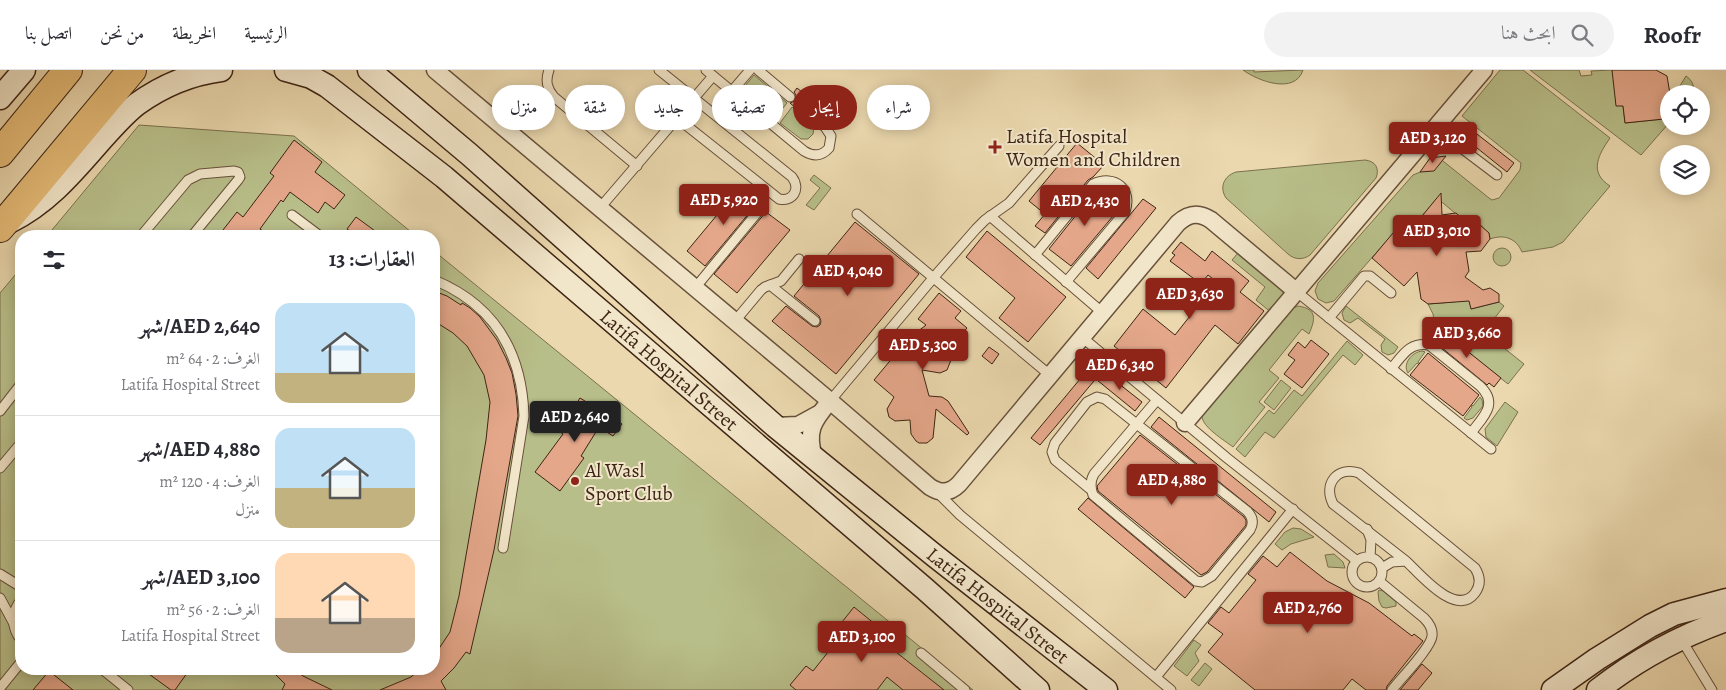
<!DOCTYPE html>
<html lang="ar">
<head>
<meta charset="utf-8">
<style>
	:root { --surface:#fff; --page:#f2f2f3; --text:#2b2b33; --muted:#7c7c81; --line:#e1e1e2; --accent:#8f2418 }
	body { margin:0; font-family:Alegreya,Amiri,serif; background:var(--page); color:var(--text); direction:rtl; height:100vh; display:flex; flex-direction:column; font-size:19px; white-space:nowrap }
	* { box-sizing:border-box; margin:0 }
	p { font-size:16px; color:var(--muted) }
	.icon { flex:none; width:28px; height:28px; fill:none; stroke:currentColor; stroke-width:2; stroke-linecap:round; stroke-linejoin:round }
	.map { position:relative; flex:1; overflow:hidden; direction:ltr }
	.side { position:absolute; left:15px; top:160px; width:425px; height:445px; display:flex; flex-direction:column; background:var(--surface); border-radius:20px; box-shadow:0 2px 12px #0003; direction:rtl }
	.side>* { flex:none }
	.hud { position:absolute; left:455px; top:15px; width:475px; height:45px; direction:rtl; display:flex; gap:10px }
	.tools { position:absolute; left:1660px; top:15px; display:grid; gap:10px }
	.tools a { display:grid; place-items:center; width:50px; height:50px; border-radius:50%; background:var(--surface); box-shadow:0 2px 12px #0003; font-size:25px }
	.price { position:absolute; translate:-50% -42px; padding:0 11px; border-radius:5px; background:var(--accent); color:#fff; font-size:16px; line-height:32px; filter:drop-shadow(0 1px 2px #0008) }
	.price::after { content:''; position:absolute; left:50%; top:30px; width:15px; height:11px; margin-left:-8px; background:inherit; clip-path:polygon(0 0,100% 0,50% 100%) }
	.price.active { background:#222; color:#fff }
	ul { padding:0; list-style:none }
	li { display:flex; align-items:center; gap:15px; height:125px; padding:0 25px }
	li+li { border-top:1px solid var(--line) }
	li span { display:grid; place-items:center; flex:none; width:140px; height:100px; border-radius:15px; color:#555 }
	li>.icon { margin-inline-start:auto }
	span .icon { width:60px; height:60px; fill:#fffc; stroke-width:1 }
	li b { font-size:21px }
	h2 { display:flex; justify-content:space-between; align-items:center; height:60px; padding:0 25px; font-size:21px }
	.chip { padding:0 18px; border-radius:22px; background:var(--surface); box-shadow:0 2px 12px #0003; font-size:18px; line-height:45px }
	.chip.active { background:var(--accent); color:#fff }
	header { display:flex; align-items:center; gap:30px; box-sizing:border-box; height:70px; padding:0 25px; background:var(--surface); border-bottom:1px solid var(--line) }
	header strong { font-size:24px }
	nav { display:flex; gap:28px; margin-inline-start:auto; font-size:18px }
	.search { width:350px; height:45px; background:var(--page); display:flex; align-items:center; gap:12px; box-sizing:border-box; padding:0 18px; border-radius:28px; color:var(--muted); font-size:19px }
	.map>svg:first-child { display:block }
	.green { fill:#b8be89; stroke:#7a714f }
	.building { fill:#e4a78a; stroke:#3d2415 }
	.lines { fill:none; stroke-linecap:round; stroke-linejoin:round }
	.lane-casing { stroke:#68513b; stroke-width:11 }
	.street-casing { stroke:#68513b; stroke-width:19 }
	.secondary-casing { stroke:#3d2415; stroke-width:25 }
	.highway-casing { stroke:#3d2415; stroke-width:30 }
	.lane { stroke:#f2e6ca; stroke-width:9 }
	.street { stroke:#f2e6ca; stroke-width:16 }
	.secondary { stroke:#f2e6ca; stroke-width:22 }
	.highway { stroke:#e6bc77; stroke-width:28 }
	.poi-dot { fill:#8f2418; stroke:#f2e6ca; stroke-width:2 }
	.labels { text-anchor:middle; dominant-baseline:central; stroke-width:4; stroke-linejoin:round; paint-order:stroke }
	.poi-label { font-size:20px; fill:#3d2415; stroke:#f2e6ca; text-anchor:start }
	.street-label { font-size:20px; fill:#3d2415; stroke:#f2e6ca }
</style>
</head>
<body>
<header>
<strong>Roofr</strong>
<div class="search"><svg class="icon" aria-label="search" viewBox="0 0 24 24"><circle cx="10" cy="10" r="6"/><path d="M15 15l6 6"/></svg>ابحث هنا</div>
<nav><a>الرئيسية</a><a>الخريطة</a><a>من نحن</a><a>اتصل بنا</a></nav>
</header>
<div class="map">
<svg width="1726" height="620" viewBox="0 0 1726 620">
	<rect width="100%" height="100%" fill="#ebd8ae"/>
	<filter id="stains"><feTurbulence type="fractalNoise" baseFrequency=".004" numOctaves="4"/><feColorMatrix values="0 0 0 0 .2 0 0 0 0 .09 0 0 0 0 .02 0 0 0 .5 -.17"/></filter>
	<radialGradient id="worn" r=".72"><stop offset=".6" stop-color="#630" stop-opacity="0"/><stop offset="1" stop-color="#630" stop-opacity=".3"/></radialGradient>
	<g class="green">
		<path d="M1243,0H1254V2L1303,0C1295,25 1258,11 1243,0Z"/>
		<path d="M1500,0H1523L1610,68C1599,84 1588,102 1610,116L1563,172L1553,177L1522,182C1516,168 1504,164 1490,169L1489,163L1480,155L1474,159L1437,128L1413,157L1404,151L1334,231L1326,233L1318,229L1315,221L1318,213L1413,105L1440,94L1438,87L1489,128L1492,130L1499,128L1520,100L1521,93L1462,46Z"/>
		<polygon points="1530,0 1579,0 1581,6 1592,5 1591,1 1612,0 1623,36 1625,53 1663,49 1662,34 1669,31 1669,53 1641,85"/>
		<polygon points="754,5 787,33 775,48 741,21"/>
		<path d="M1686,6C1692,10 1695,16 1693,24H1675Z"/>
		<polygon points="792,37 810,51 814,57 813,64 808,69 801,69 780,53"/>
		<polygon points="139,55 294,66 416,166 47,166"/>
		<path d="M1365,90C1375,91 1380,98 1376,108L1310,185C1303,190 1295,190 1288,184L1226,128C1219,117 1224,106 1236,102Z"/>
		<polygon points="814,105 831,118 814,140 806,135 820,118 810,110"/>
		<circle cx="1502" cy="187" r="9"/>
		<polygon points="434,181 973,620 0,620 0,223 21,198 21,599 434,599"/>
		<polygon points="1238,183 1281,218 1284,225 1272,243 1256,230 1265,217 1232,190"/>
		<polygon points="1469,228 1471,239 1499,232 1504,236 1484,262 1524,294 1508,314 1435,256 1433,244 1428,234 1454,232"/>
		<path d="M1298,236C1318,239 1315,250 1309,264L1302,259L1269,300L1279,308L1259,332L1265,337L1233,377C1224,370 1202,357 1202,346L1291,239Z"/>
		<polygon points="1346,236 1398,277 1394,283 1388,285 1382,282 1381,275 1385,269 1358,248 1350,253 1344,250 1342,243"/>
		<polygon points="1347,271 1363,285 1355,295 1343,285 1274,368 1265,362 1245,387 1236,379 1269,340 1274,344 1294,320 1302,326"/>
		<path d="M1422,281L1425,282L1418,292L1473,336L1480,327L1482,330L1483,336L1473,348L1467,350L1464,348L1472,337L1417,293L1408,303C1402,294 1412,282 1422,281Z"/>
		<polygon points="1281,310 1291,318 1274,340 1264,332"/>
		<polygon points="1505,332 1518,342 1497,376 1486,367 1485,359"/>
		<polygon points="1293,458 1301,459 1314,467 1291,474 1282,480 1275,474 1285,462"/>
		<polygon points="1334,484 1343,492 1345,498 1328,497 1325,485"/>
		<polygon points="1379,520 1383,521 1396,532 1396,536 1386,538 1382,537 1379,531 1378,522"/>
		<polygon points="1194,570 1201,575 1195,583 1199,591 1187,606 1174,596"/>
		<polygon points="1205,593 1212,599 1199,616 1191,610"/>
	</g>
	<g class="building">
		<polygon points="1612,0 1656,0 1667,6 1670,24 1669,31 1662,34 1664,49 1625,53 1623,36 1616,36"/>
		<polygon points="797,18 812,30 808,34 805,33 800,35 798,40 790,33 795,31 796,25 794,22"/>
		<polygon points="1468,57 1514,93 1507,102 1462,66"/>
		<polygon points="294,70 322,92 315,102 345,125 334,139 325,132 318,143 290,122 283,132 281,130 260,159 270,166 231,166 223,160 237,142 243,147 274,106 270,103"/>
		<polygon points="1077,73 1104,95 1093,107 1088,110 1045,163 1035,156 1045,144 1029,131"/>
		<polygon points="1446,86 1434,101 1420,102 1430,88"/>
		<polygon points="742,115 760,130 705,196 687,181"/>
		<polygon points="1100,118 1120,134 1119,139 1071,196 1049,179 1097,119"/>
		<polygon points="1441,123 1442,145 1456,143 1474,159 1480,155 1489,163 1490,169 1481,181 1466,182 1469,201 1465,207 1483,220 1490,218 1499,224 1499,232 1471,239 1469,231 1428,234 1421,229 1417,202 1404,216 1372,188 1404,150 1413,157"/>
		<polygon points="1143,129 1156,138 1098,209 1086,198"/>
		<polygon points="766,142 790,160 737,223 714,204"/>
		<polygon points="356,147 382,166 357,166 347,159"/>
		<polygon points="855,152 919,204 836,304 772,251 786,236 812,256 817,257 820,255 821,251 819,246 794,226"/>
		<polygon points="987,161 1066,227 1028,272 999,248 1015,228 966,187"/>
		<polygon points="1181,172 1205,191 1212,181 1249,211 1240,222 1264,241 1238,274 1215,255 1166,318 1114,276 1143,239 1175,265 1201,232 1212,240 1227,220 1208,205 1201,214 1170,191 1175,185 1172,183"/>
		<polygon points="434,221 447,226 461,235 462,233 470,238 480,247 497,270 506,288 512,303 516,324 518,346 494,480 470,584 466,582 454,598 441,611 446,620 380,620 411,607 420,599 434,599 434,586 450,562 459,526 486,370 490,332 484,305 467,276 453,263 434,251"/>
		<polygon points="939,223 961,241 955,248 967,258 948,280 951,290 947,300 940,303 922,300 929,326 942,327 948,331 969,363 967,365 936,339 933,368 927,373 919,373 916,371 911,364 910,350 895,351 889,347 887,339 894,327 874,310 894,286 890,282 897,273 904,278 912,266 926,255 918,249"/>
		<polygon points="1441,260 1501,308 1494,317 1489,313 1487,315 1436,273 1437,272 1434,269"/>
		<polygon points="1311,270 1329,284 1302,318 1284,304 1295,290 1288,285 1298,272 1305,278"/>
		<polygon points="989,277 999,284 992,294 982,286"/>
		<polygon points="1428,283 1479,325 1463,346 1410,305"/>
		<polygon points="1104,302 1142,332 1135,341 1097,310"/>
		<polygon points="1085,303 1094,311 1040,375 1031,368"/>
		<polygon points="580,328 622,354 613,366 599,357 581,386 584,388 560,421 535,402 563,364 559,361"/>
		<polygon points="1159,347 1276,442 1269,452 1151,357"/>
		<polygon points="1140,365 1243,446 1246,450 1246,455 1237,466 1207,502 1201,505 1098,421 1097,416"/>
		<polygon points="1088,428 1194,517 1185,528 1078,439"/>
		<polygon points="1290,482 1327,511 1369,533 1412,566 1414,564 1423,571 1387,616 1386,620 1366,620 1352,609 1343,620 1255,620 1208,582 1223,564 1208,553 1221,537 1229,543 1256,510 1248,504 1263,486 1277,497"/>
		<polygon points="854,537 892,568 887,575 944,620 903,620 887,607 877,620 796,620 790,615 806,596 813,601 848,557 842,552"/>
		<polygon points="1422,594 1432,603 1418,620 1400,620"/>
		<polygon points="142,599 190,599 175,620 171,620"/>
		<polygon points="270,599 294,599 303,606 332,620 282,620 285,614"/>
		<polygon points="49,601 73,620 33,620"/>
	</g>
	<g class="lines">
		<defs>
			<g id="lane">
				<path d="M549,0C545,11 547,19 554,27L637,96"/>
				<path d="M659,0L792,107C801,119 793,132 779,129L677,48"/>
				<path d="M706,0L804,81C814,87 822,86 829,78L831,66L825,57L804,39"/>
				<polyline points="758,0 790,27"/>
				<polyline points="732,21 750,0"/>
				<polyline points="1435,58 1497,105"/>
				<polyline points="599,139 713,6"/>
				<polyline points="857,144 1051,306"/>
				<polyline points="292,145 320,166"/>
				<polyline points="990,146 1103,243"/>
				<polyline points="141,166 188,110 200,104 234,101 238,102 240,107 238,110 192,166"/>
				<path d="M1035,185L1093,114C1115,104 1133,119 1125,142L1066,212"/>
				<path d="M434,210C495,235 522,282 524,346L503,478"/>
				<polyline points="770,215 815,251"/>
				<polyline points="695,218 761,138"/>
				<polyline points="1297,222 1491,379"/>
				<polyline points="1329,248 1364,206 1370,206 1391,223"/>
				<polyline points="735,251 761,220 765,217 781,211 799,189"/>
				<polyline points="1083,268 1227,388 1356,490"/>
				<path d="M1391,299C1403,285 1409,272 1429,275L1480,316C1499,334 1483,347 1471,363"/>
				<polyline points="830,331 934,207 976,159 985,150 1009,133 1059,76"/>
				<polyline points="0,341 21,314"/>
				<polyline points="0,398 21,373"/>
				<path d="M1090,419L1055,390L1052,382L1055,373L1087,332L1097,327L1105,329L1247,441C1253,447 1254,453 1250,460L1212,506L1202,512L1196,511L1093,425C1090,417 1090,411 1094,404L1157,330"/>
				<polyline points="937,422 960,445 1171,620"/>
				<polyline points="1367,459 1371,470 1370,487"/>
				<circle cx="1367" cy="502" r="15"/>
				<path d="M1382,498L1392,492L1406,491C1420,504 1456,548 1475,523C1481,515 1480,506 1475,498L1359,403C1337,396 1323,414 1333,434L1406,491"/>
				<polyline points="0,504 21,517"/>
				<path d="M1379,511L1424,548C1429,553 1433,559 1432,566C1431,578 1400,609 1392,620"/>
				<polyline points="0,528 13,552"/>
				<path d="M21,530C11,542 11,557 21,570"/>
				<polyline points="1681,569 1712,620"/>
				<polyline points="921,583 965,620"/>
				<polyline points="102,599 128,620"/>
				<polyline points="1156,607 1293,439"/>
				<polyline points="0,618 21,592"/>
			</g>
			<g id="street">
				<path d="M435,0L830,331L930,417C941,424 950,423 959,414L1178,153C1189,143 1199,142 1211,150L1297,222"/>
				<polyline points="1185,353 1484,0"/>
				<polyline points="775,356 798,355 820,343"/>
				<path d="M814,387C806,361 813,351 830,331"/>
			</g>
			<g id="secondary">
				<path id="s1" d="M286,0L311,7L327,16L444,107L925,519L1038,620"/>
				<path id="s2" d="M369,0L470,85L775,356L935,486L1106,620"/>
				<polyline points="0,28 24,0"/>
				<path d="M9,152C48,133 74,101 102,69C113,57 124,44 137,34C162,16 190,4 221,0"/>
				<polyline points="1553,620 1597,589 1650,556 1674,544 1726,530"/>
				<path d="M1598,620C1636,590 1681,566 1726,550"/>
			</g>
			<g id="highway">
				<polyline points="0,83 68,0"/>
				<polyline points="0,158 132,0"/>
			</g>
		</defs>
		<use href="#lane" class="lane-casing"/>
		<use href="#street" class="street-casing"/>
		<use href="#secondary" class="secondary-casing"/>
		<use href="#highway" class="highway-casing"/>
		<use href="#lane" class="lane"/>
		<use href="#street" class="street"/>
		<use href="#secondary" class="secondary"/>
		<use href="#highway" class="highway"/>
	</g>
	<g class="poi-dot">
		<path d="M992.5 69.5h5v5h5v5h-5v5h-5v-5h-5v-5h5z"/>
		<circle cx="575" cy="411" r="5"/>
	</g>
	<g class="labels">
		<g class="poi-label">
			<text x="1006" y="66">Latifa Hospital<tspan x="1006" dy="23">Women and Children</tspan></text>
			<text x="585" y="400">Al Wasl<tspan x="585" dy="23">Sport Club</tspan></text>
		</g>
		<g class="street-label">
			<text stroke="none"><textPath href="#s1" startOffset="489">Latifa Hospital Street</textPath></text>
			<text stroke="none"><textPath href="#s2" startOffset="826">Latifa Hospital Street</textPath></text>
		</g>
	</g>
	<rect width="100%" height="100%" filter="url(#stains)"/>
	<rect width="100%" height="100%" fill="url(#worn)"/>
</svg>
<div class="tools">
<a><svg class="icon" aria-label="locate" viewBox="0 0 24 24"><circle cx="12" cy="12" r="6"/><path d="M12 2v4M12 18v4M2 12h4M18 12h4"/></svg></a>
<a><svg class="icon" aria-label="layers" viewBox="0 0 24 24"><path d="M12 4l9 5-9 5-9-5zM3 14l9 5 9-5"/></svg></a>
</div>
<b class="price" style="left:1433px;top:94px">AED 3,120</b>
<b class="price" style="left:724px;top:156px">AED 5,920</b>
<b class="price" style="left:1085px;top:157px">AED 2,430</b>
<b class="price" style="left:1437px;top:187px">AED 3,010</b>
<b class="price" style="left:848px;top:227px">AED 4,040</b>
<b class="price" style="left:1190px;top:250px">AED 3,630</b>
<b class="price" style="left:1467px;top:289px">AED 3,660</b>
<b class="price" style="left:923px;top:301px">AED 5,300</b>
<b class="price" style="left:1120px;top:321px">AED 6,340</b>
<b class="price active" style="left:575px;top:373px">AED 2,640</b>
<b class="price" style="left:1172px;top:436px">AED 4,880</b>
<b class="price" style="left:1308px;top:564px">AED 2,760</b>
<b class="price" style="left:862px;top:593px">AED 3,100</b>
<div class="hud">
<a class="chip">شراء</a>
<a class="chip active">إيجار</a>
<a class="chip">تصفية</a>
<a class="chip">جديد</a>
<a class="chip">شقة</a>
<a class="chip">منزل</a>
</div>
<section class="side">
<h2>العقارات: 13<svg class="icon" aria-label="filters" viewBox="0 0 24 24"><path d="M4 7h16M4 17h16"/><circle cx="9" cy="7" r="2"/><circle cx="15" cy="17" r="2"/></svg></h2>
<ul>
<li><span style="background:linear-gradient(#bfe0f5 70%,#c2b280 0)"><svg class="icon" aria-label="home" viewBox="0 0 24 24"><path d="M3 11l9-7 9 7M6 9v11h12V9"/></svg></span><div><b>AED 2,640/شهر</b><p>الغرف: 2 · 64 m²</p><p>Latifa Hospital Street</p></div></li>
<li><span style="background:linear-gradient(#bfe0f5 60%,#c2b280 0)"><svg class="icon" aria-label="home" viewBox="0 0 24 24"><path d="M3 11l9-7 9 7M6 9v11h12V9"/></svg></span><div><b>AED 4,880/شهر</b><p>الغرف: 4 · 120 m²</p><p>منزل</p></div></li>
<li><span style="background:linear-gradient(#ffd9b3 65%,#b9a48a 0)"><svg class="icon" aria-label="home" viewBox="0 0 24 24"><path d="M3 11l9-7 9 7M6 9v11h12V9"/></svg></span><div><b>AED 3,100/شهر</b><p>الغرف: 2 · 56 m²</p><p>Latifa Hospital Street</p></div></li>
</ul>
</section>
</div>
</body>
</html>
